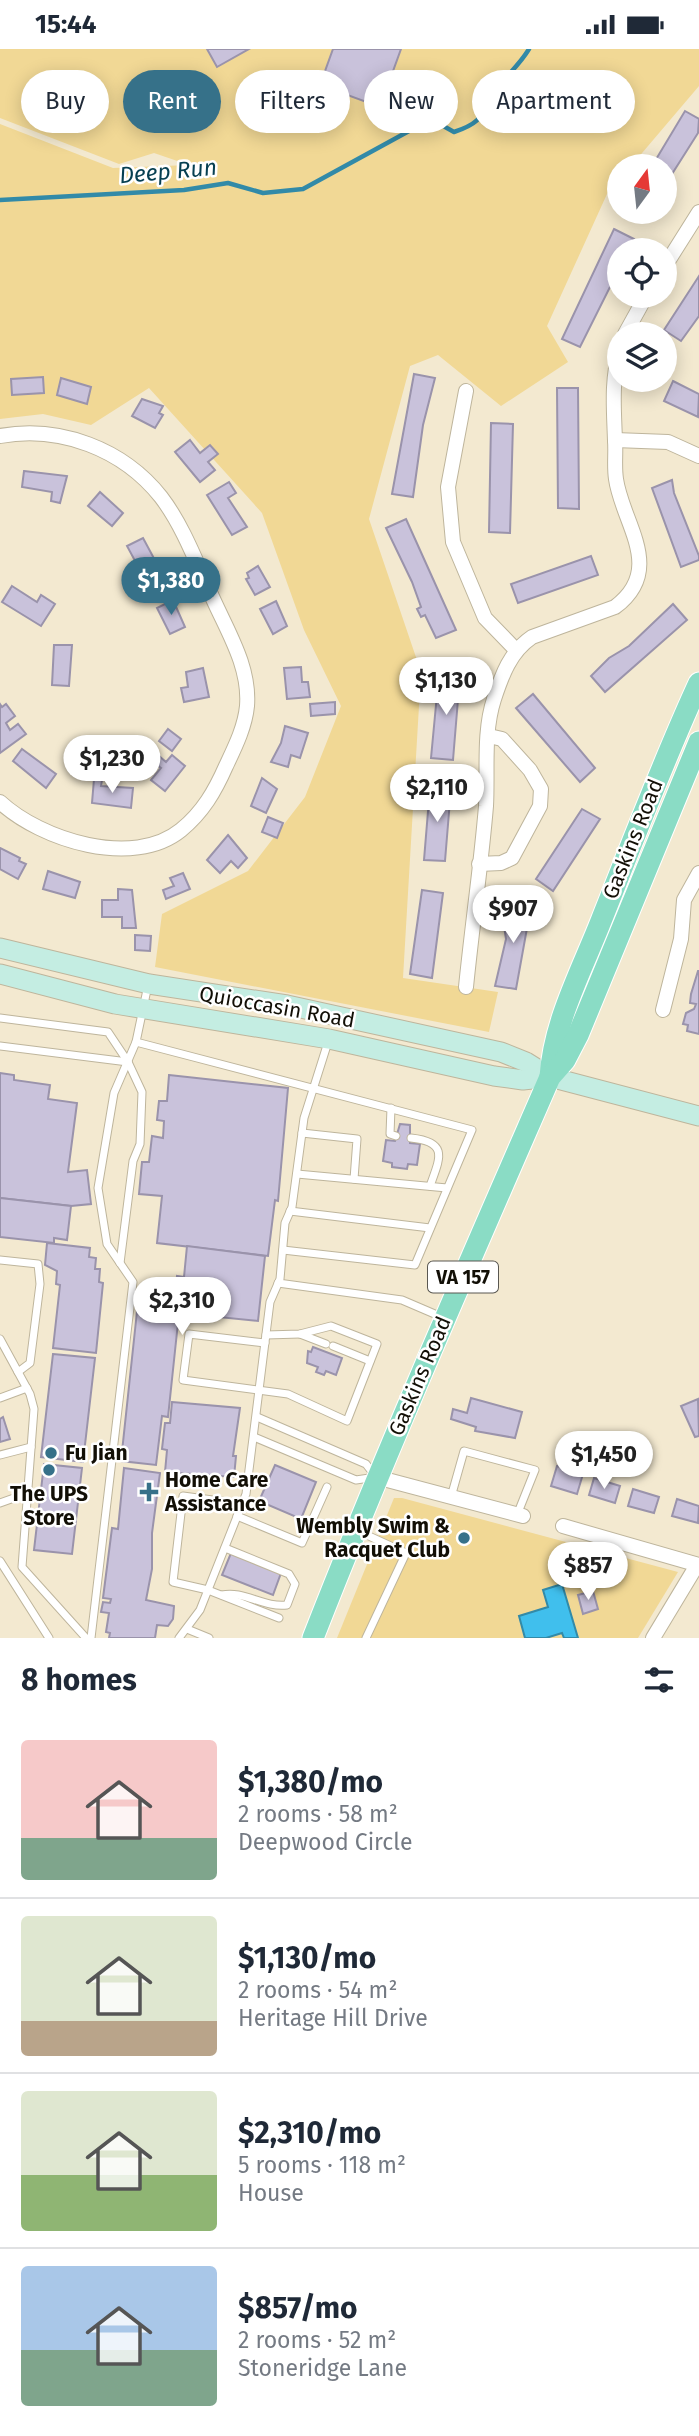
<!DOCTYPE html>
<html lang="en">
<head>
<meta charset="utf-8">
<style>
	:root { --surface:#fff; --page:#f2f2f3; --text:#1f2937; --muted:#747a83; --line:#e0e1e3; --accent:#367189 }
	body { margin:0; font-family:"Fira Sans",sans-serif; background:var(--page); color:var(--text); height:100vh; display:flex; flex-direction:column; font-size:26px; white-space:nowrap }
	* { box-sizing:border-box; margin:0 }
	p { font-size:23px; color:var(--muted) }
	.icon { flex:none; width:38px; height:38px; fill:none; stroke:currentColor; stroke-width:2; stroke-linecap:round; stroke-linejoin:round }
	.map { position:relative; height:1589px; overflow:hidden }
	.side { display:flex; flex-direction:column; background:var(--surface); flex:1 }
	.side>* { flex:none }
	.banner { position:absolute; left:21px; top:21px; width:658px; height:63px; display:flex; gap:14px }
	.needle { width:46px; rotate:15deg }
	.fabs { position:absolute; left:607px; top:105px; display:grid; gap:14px }
	.fabs a { display:grid; place-items:center; width:70px; height:70px; border-radius:50%; background:var(--surface); box-shadow:0 4px 18px #0003; font-size:35px }
	.price { position:absolute; translate:-50% -60px; padding:0 16px; border-radius:24px; background:#fff; color:#222; font-size:23px; line-height:46px; filter:drop-shadow(0 2px 4px #0008) }
	.price::after { content:''; position:absolute; left:50%; top:42px; width:21px; height:16px; margin-left:-10px; background:inherit; clip-path:polygon(0 0,100% 0,50% 100%) }
	.price.on { background:var(--accent); color:#fff }
	ul { padding:0; list-style:none }
	li { display:flex; align-items:center; gap:21px; height:175px; padding:0 21px }
	li+li { border-top:2px solid var(--line) }
	li span { display:grid; place-items:center; flex:none; width:196px; height:140px; border-radius:7px; color:#555 }
	li>.icon { margin-inline-start:auto }
	span .icon { width:84px; height:84px; fill:#fffc; stroke-width:1 }
	li b { font-size:30px }
	h2 { display:flex; justify-content:space-between; align-items:center; height:84px; padding:0 21px; font-size:30px }
	.tag { padding:0 24px; border-radius:32px; background:var(--surface); box-shadow:0 4px 18px #0003; font-size:24px; line-height:63px }
	.tag.on { background:var(--accent); color:#fff }
	.status { display:flex; justify-content:space-between; align-items:center; height:49px; padding:0 35px; background:var(--surface); direction:ltr }
	.status svg { height:19px; fill:currentColor }
	.map>svg:first-child { display:block }
	.green { fill:#f1d895 }
	.water { fill:#40bfed; stroke:#328aa8; stroke-width:2 }
	.lines { fill:none; stroke-linecap:round; stroke-linejoin:round }
	.stream { stroke:#328aa8; stroke-width:4.5 }
	.building { fill:#c9c2db; stroke:#9a93ab; stroke-width:2 }
	.lane-casing { stroke:#beb59c; stroke-width:9 }
	.street-casing { stroke:#beb59c; stroke-width:16 }
	.secondary-casing { stroke:#beb59c; stroke-width:21 }
	.primary-casing { stroke:#fff; stroke-width:23 }
	.lane { stroke:#fff; stroke-width:7 }
	.street { stroke:#fff; stroke-width:14 }
	.secondary { stroke:#c4ede2; stroke-width:19 }
	.primary { stroke:#8adcc5; stroke-width:21 }
	.poi-dot { fill:#367189; stroke:#fff; stroke-width:2.5 }
	.labels { text-anchor:middle; dominant-baseline:central; stroke-width:5; stroke-linejoin:round; paint-order:stroke }
	.shield { fill:#fff; stroke:#595751; stroke-width:2 }
	.shield-label { font-size:19px; font-weight:bold; fill:#120f06 }
	.street-label { font-size:21px; fill:#120f06; stroke:#fff }
	.poi-label { font-size:21px; font-weight:bold; fill:#120f06; stroke:#fff; text-anchor:start }
	.water-label { font-size:23px; font-style:italic; fill:#063f51; stroke:#fff }
</style>
</head>
<body>
<div class="status"><b>15:44</b><svg viewBox="0 0 49 12"><path d="M0 12V9h3v3zM5 12V6h3v6zM10 12V3h3v9zM15 12V0h3v12zM26 1h20v11H26zM47 4h2v5h-2z"/></svg></div>
<div class="map">
<svg width="699" height="1589" viewBox="0 0 699 1589">
	<rect width="100%" height="100%" fill="#f3e9d0"/>
	<g class="green">
		<polygon points="0,0 699,0 699,37 631,117 620,117 619,130 607,145 547,277 568,313 501,357 438,306 410,317 369,470 421,623 403,929 498,943 489,983 155,918 162,865 248,822 305,748 341,657 304,581 262,464 149,339 91,376 43,365 0,370 0,75 113,119 189,116 154,104 119,115 0,69"/>
		<polygon points="394,1449 402,1449 678,1523 638,1589 337,1589"/>
	</g>
	<polygon class="water" points="562,1535 578,1589 564,1589 562,1584 546,1589 525,1589 519,1567 548,1558 543,1541"/>
	<g class="lines">
		<path class="stream" d="M0,151L184,141L228,134L263,144L303,140L431,70L454,83C491,71 478,60 498,38C509,24 520,15 529,0"/>
	</g>
	<g class="building">
		<polygon points="207,0 249,0 217,18"/>
		<polygon points="333,0 401,0 380,58 320,36"/>
		<polygon points="685,62 699,70 698,84 665,136 665,117 652,117"/>
		<polygon points="614,180 634,190 628,201 620,201 618,222 580,298 562,290"/>
		<polygon points="699,227 699,267 681,292 664,281"/>
		<polygon points="414,325 435,329 423,376 413,448 392,445"/>
		<polygon points="43,328 44,344 12,346 11,330"/>
		<polygon points="61,329 91,338 87,355 57,346"/>
		<polygon points="673,332 699,345 698,368 664,352"/>
		<polygon points="557,339 578,339 579,460 558,459"/>
		<polygon points="142,350 163,357 159,364 163,366 155,379 132,367"/>
		<polygon points="491,374 513,375 510,484 489,483"/>
		<polygon points="190,391 200,404 210,396 218,405 208,413 215,421 200,433 175,403"/>
		<polygon points="24,422 67,427 60,454 51,452 52,443 22,438"/>
		<polygon points="672,431 674,444 699,507 699,511 681,518 652,439"/>
		<polygon points="229,433 236,444 228,449 247,478 232,486 207,446"/>
		<polygon points="100,443 123,464 112,477 88,457"/>
		<polygon points="406,470 456,581 436,589 425,566 421,568 417,560 421,558 412,533 386,479"/>
		<polygon points="143,489 157,515 141,523 127,497"/>
		<polygon points="591,507 598,526 518,554 511,535"/>
		<polygon points="258,517 270,538 255,546 246,530 249,529 247,524"/>
		<polygon points="12,537 37,553 41,546 55,555 41,577 2,553"/>
		<polygon points="173,551 185,578 170,585 157,559"/>
		<polygon points="276,552 287,577 273,585 260,560"/>
		<polygon points="673,555 687,571 605,643 591,627 609,609 629,597"/>
		<polygon points="54,596 72,596 69,637 52,636"/>
		<polygon points="301,618 302,633 308,633 310,648 287,650 284,619"/>
		<polygon points="203,619 209,648 184,653 181,639 188,638 186,623"/>
		<polygon points="439,624 460,626 453,711 431,709"/>
		<polygon points="533,645 595,719 580,733 516,659"/>
		<polygon points="335,653 335,665 311,667 310,655"/>
		<polygon points="0,655 2,658 6,655 15,667 6,674 10,681 18,675 26,685 0,704"/>
		<polygon points="285,677 308,684 300,709 291,706 288,718 271,713 281,694"/>
		<polygon points="168,680 181,690 172,702 159,692"/>
		<polygon points="22,700 56,725 46,739 13,712"/>
		<polygon points="172,706 185,717 165,742 151,731 161,719 154,714 159,707 166,713"/>
		<polygon points="262,729 277,740 266,764 251,757"/>
		<polygon points="94,730 102,731 101,737 133,739 131,759 92,754"/>
		<polygon points="430,738 451,739 445,812 424,811"/>
		<polygon points="582,760 600,770 553,842 536,830"/>
		<polygon points="268,768 283,774 277,789 262,783"/>
		<polygon points="228,786 247,809 238,819 231,812 220,824 207,811"/>
		<polygon points="0,799 20,809 19,812 26,815 18,830 0,820"/>
		<polygon points="48,822 80,833 75,849 43,840"/>
		<polygon points="183,824 190,840 166,850 163,841 174,837 170,829"/>
		<polygon points="118,840 132,841 136,879 122,879 122,868 102,868 102,851 118,851"/>
		<polygon points="422,841 443,844 432,929 410,925"/>
		<polygon points="509,853 531,857 516,940 495,937 506,890 504,877"/>
		<polygon points="135,886 151,887 150,902 135,901"/>
		<polygon points="698,922 699,922 699,985 687,982 688,976 683,975 686,964 694,960 696,955 690,954 691,945"/>
		<polygon points="0,1024 14,1026 14,1031 50,1036 48,1050 77,1054 68,1123 87,1121 91,1155 71,1157 0,1149"/>
		<polygon points="169,1026 288,1039 278,1152 275,1151 268,1207 157,1194 162,1147 139,1145 142,1113 149,1113 152,1087 163,1089 164,1072 157,1071 159,1052 167,1052"/>
		<polygon points="400,1075 410,1076 410,1094 420,1095 417,1116 408,1115 407,1120 392,1118 392,1114 383,1112 386,1091 395,1092"/>
		<polygon points="0,1149 71,1157 67,1191 54,1189 54,1194 0,1188"/>
		<polygon points="47,1194 90,1199 89,1208 96,1209 95,1220 100,1220 99,1233 103,1234 96,1304 53,1299 60,1236 56,1235 57,1222 45,1216"/>
		<polygon points="187,1197 265,1207 258,1272 179,1264 168,1368 162,1367 156,1416 121,1412 138,1253 174,1257 177,1227 184,1228"/>
		<polygon points="313,1298 342,1309 336,1326 326,1322 324,1326 316,1323 318,1318 307,1314 308,1302 311,1303"/>
		<polygon points="53,1305 95,1309 83,1413 41,1408"/>
		<polygon points="471,1349 522,1363 515,1389 475,1382 476,1378 451,1370 453,1360 467,1364"/>
		<polygon points="698,1350 699,1387 695,1388 681,1357"/>
		<polygon points="172,1353 240,1359 233,1407 236,1407 234,1428 165,1423 167,1401 162,1400 165,1374 170,1374"/>
		<polygon points="3,1368 10,1390 0,1393 0,1370"/>
		<polygon points="44,1415 82,1419 72,1505 34,1501"/>
		<polygon points="275,1416 316,1433 301,1470 259,1452"/>
		<polygon points="557,1417 583,1425 577,1445 551,1437"/>
		<polygon points="124,1419 160,1424 152,1484 152,1520 146,1551 174,1557 173,1570 168,1577 157,1576 155,1589 109,1589 110,1584 106,1583 109,1564 101,1563 103,1553 110,1554 111,1550 103,1549 112,1479 118,1480"/>
		<polygon points="594,1429 620,1437 615,1454 589,1446"/>
		<polygon points="633,1440 659,1448 654,1464 628,1457"/>
		<polygon points="677,1450 699,1457 698,1474 672,1467"/>
		<polygon points="231,1504 281,1524 273,1546 222,1526"/>
		<polygon points="593,1542 598,1560 583,1565 578,1546"/>
	</g>
	<g class="lines">
		<defs>
			<g id="lane">
				<polyline points="148,936 136,993 472,1081 415,1216 283,1201"/>
				<polyline points="0,969 108,983 128,1013"/>
				<polyline points="0,997 128,1013 142,1043 140,1095 133,1112 120,1214"/>
				<polyline points="391,1059 390,1085 396,1087"/>
				<polyline points="302,1084 357,1090 354,1130"/>
				<path d="M411,1089C449,1093 440,1109 430,1137"/>
				<polyline points="297,1125 447,1139"/>
				<polyline points="290,1162 430,1179"/>
				<polyline points="0,1211 38,1215 40,1235 30,1314 18,1323"/>
				<polyline points="278,1234 402,1251 444,1269"/>
				<polyline points="300,1285 326,1295"/>
				<polyline points="0,1290 30,1345 34,1360 22,1518 86,1589"/>
				<polyline points="265,1294 189,1285 183,1331 288,1345 347,1372 377,1295 331,1277 300,1285 266,1286"/>
				<polyline points="333,1297 370,1312"/>
				<polyline points="0,1349 27,1339"/>
				<polyline points="254,1388 356,1431 376,1428 366,1415 257,1368"/>
				<polyline points="0,1406 31,1398"/>
				<polyline points="451,1448 464,1402 535,1421 517,1466"/>
				<polyline points="0,1454 28,1444"/>
				<polyline points="242,1455 183,1447 173,1533 208,1541 279,1569"/>
				<polyline points="237,1467 302,1494 327,1438"/>
				<polyline points="358,1482 406,1504 366,1589"/>
				<polyline points="0,1512 49,1589"/>
				<path d="M222,1546C243,1541 264,1559 287,1556L295,1535L289,1525L225,1499"/>
				<polyline points="187,1580 209,1589"/>
				<polyline points="91,1589 133,1233 107,1195 98,1139 114,1044 136,993"/>
				<polyline points="179,1589 200,1561 246,1445 270,1253 280,1230 285,1174 292,1158 304,1069 329,990"/>
			</g>
			<g id="street">
				<polyline points="665,217 699,163"/>
				<polyline points="625,285 646,247"/>
				<polyline points="466,342 448,438 453,493 485,569 516,601"/>
				<path d="M0,387C60,376 123,400 161,448C184,478 198,518 214,552C229,585 250,619 247,657C245,678 235,698 226,717C215,742 203,763 181,781C133,820 41,791 0,753"/>
				<polyline points="615,391 668,393 699,407"/>
				<polyline points="479,815 501,814 512,809 540,757 541,740 530,721 502,690 489,687"/>
				<path d="M466,938C472,878 481,817 486,757C488,722 483,684 494,650C502,626 510,603 532,588L615,558C666,520 622,474 616,430C614,417 616,404 615,392C614,360 611,332 620,301"/>
				<polyline points="663,961 681,890 684,851 699,824"/>
				<polyline points="376,1428 523,1467"/>
				<polyline points="563,1477 699,1516"/>
				<polyline points="653,1589 697,1516"/>
			</g>
			<g id="secondary">
				<polyline points="0,899 149,935 287,956 501,1003 526,1013 550,1028"/>
				<polyline points="0,925 115,955 329,990 494,1027 523,1031 550,1028 699,1067"/>
			</g>
			<g id="primary">
				<path d="M550,1028C554,972 581,923 601,872C633,792 663,712 699,634"/>
				<path d="M313,1589C387,1400 469,1214 550,1028L565,1011L578,986L699,693"/>
			</g>
		</defs>
		<use href="#lane" class="lane-casing"/>
		<use href="#street" class="street-casing"/>
		<use href="#secondary" class="secondary-casing"/>
		<use href="#primary" class="primary-casing"/>
		<use href="#lane" class="lane"/>
		<use href="#street" class="street"/>
		<use href="#secondary" class="secondary"/>
		<use href="#primary" class="primary"/>
	</g>
	<g class="poi-dot">
		<circle cx="51" cy="1404" r="7"/>
		<circle cx="49" cy="1421" r="7"/>
		<path d="M145.5 1432.5h7v7h7v7h-7v7h-7v-7h-7v-7h7z"/>
		<circle cx="464" cy="1489" r="7"/>
	</g>
	<g class="labels">
		<rect class="shield" x="428" y="1212.5" width="70" height="31" rx="5"/>
		<g class="shield-label">
			<text x="463" y="1228">VA 157</text>
		</g>
		<g class="street-label">
			<text transform="translate(633 790) rotate(-68)">Gaskins Road</text>
			<text transform="translate(277 958) rotate(10)">Quioccasin Road</text>
			<text transform="translate(420 1327) rotate(-67)">Gaskins Road</text>
		</g>
		<g class="poi-label">
			<text x="65" y="1404">Fu Jian</text>
			<text x="165" y="1431">Home Care<tspan x="165" dy="24">Assistance</tspan></text>
			<text x="49" y="1445" text-anchor="middle">The UPS<tspan x="49" dy="24">Store</tspan></text>
			<text x="450" y="1477" text-anchor="end">Wembly Swim &amp;<tspan x="450" dy="24">Racquet Club</tspan></text>
		</g>
		<g class="water-label">
			<text transform="translate(168 122) rotate(-5)">Deep Run</text>
		</g>
	</g>
</svg>
<div class="fabs">
<a><svg class="needle" viewBox="-14 -14 28 28"><path d="M0-13l5 13h-10z" fill="#e53935"/><path d="M0 13l5-13h-10z" fill="#747a83"/></svg></a>
<a><svg class="icon" aria-label="locate" viewBox="0 0 24 24"><circle cx="12" cy="12" r="6"/><path d="M12 2v4M12 18v4M2 12h4M18 12h4"/></svg></a>
<a><svg class="icon" aria-label="layers" viewBox="0 0 24 24"><path d="M12 4l9 5-9 5-9-5zM3 14l9 5 9-5"/></svg></a>
</div>
<b class="price on" style="left:171px;top:568px">$1,380</b>
<b class="price" style="left:446px;top:668px">$1,130</b>
<b class="price" style="left:112px;top:746px">$1,230</b>
<b class="price" style="left:437px;top:775px">$2,110</b>
<b class="price" style="left:513px;top:896px">$907</b>
<b class="price" style="left:182px;top:1288px">$2,310</b>
<b class="price" style="left:604px;top:1442px">$1,450</b>
<b class="price" style="left:588px;top:1553px">$857</b>
<div class="banner">
<a class="tag">Buy</a>
<a class="tag on">Rent</a>
<a class="tag">Filters</a>
<a class="tag">New</a>
<a class="tag">Apartment</a>
</div>
</div>
<section class="side">
<h2>8 homes<svg class="icon" aria-label="filters" viewBox="0 0 24 24"><path d="M4 7h16M4 17h16"/><circle cx="9" cy="7" r="2"/><circle cx="15" cy="17" r="2"/></svg></h2>
<ul>
<li><span style="background:linear-gradient(#f6c9c9 70%,#7fa58c 0)"><svg class="icon" aria-label="home" viewBox="0 0 24 24"><path d="M3 11l9-7 9 7M6 9v11h12V9"/></svg></span><div><b>$1,380/mo</b><p>2 rooms · 58 m²</p><p>Deepwood Circle</p></div></li>
<li><span style="background:linear-gradient(#dfe7d0 75%,#b9a48a 0)"><svg class="icon" aria-label="home" viewBox="0 0 24 24"><path d="M3 11l9-7 9 7M6 9v11h12V9"/></svg></span><div><b>$1,130/mo</b><p>2 rooms · 54 m²</p><p>Heritage Hill Drive</p></div></li>
<li><span style="background:linear-gradient(#dfe7d0 60%,#8fb573 0)"><svg class="icon" aria-label="home" viewBox="0 0 24 24"><path d="M3 11l9-7 9 7M6 9v11h12V9"/></svg></span><div><b>$2,310/mo</b><p>5 rooms · 118 m²</p><p>House</p></div></li>
<li><span style="background:linear-gradient(#a9c7e8 60%,#7fa58c 0)"><svg class="icon" aria-label="home" viewBox="0 0 24 24"><path d="M3 11l9-7 9 7M6 9v11h12V9"/></svg></span><div><b>$857/mo</b><p>2 rooms · 52 m²</p><p>Stoneridge Lane</p></div></li>
</ul>
</section>
</body>
</html>
